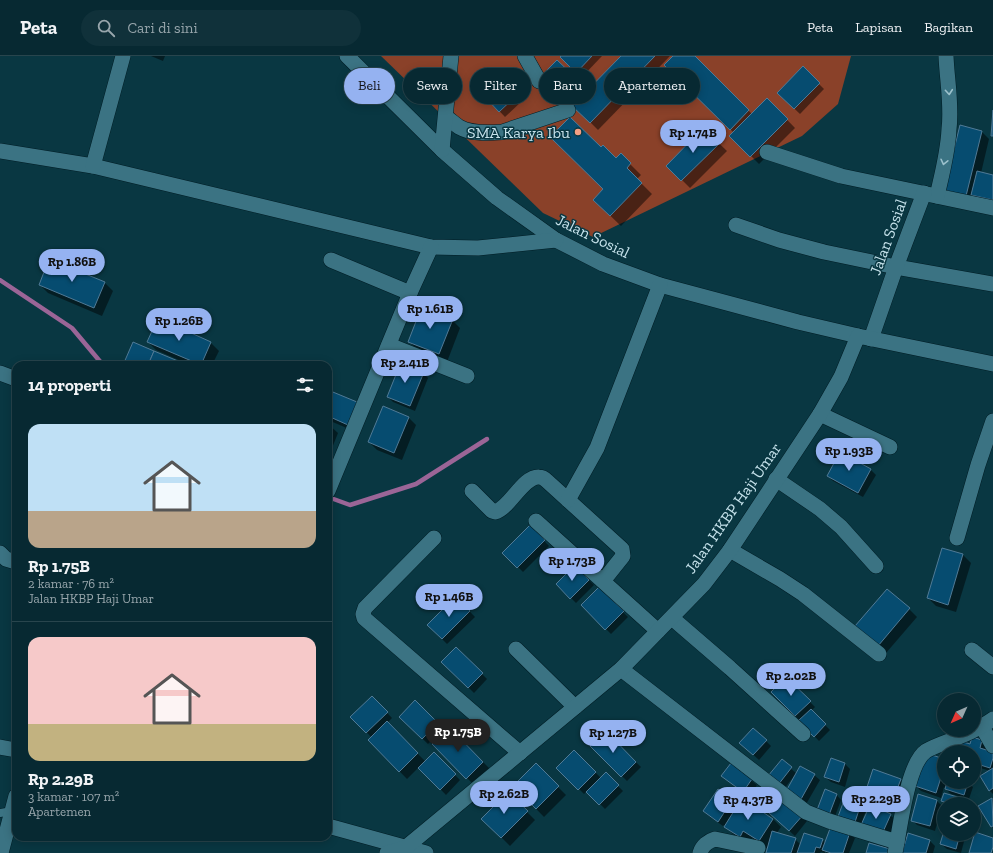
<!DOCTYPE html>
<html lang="id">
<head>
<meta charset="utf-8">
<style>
	:root { --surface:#072932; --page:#10313a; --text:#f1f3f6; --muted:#98a6ac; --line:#28454d; --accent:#95b2f1 }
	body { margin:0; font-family:"Zilla Slab",serif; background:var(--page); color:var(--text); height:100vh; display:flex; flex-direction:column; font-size:15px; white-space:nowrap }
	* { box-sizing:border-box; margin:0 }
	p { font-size:13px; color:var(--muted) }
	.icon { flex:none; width:22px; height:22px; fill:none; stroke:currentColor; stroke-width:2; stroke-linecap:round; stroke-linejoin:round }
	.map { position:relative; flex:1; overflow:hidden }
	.details { position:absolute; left:12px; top:305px; width:320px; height:480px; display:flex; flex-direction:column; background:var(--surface); border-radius:12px; box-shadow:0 2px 10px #0003,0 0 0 1px var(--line) }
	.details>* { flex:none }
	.banner { position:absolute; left:344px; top:12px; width:380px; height:36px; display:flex; gap:8px }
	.needle { width:26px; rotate:225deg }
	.buttons { position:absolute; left:937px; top:637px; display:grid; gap:8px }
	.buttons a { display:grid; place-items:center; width:44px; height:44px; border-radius:50%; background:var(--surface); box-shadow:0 2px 10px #0003,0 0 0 1px var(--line); font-size:20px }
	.price { position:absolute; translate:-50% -34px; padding:0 9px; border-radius:14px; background:var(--accent); color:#111; font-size:13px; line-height:26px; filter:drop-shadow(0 1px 2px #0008) }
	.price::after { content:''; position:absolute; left:50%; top:24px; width:12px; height:9px; margin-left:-6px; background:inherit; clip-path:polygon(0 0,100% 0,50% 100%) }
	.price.on { background:#222; color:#fff }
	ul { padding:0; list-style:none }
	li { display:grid; align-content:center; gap:8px; height:212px; padding:0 16px }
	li+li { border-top:1px solid var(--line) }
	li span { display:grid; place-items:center; height:124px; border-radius:12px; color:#555 }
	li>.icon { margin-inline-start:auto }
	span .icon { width:72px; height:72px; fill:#fffc; stroke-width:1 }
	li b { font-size:17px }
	h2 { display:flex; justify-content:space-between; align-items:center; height:48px; padding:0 16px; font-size:17px }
	.chip { padding:0 14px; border-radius:18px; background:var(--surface); box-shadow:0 2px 10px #0003,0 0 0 1px var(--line); font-size:14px; line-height:36px }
	.chip.on { background:var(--accent); color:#111 }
	header { display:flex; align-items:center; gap:24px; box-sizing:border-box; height:56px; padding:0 20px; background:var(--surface); border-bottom:1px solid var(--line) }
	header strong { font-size:19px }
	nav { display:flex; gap:22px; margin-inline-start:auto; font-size:14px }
	.search { width:280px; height:36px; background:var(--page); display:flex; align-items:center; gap:10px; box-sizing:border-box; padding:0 14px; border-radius:22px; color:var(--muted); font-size:15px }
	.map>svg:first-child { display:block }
	.green { fill:#8a4129 }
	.shadow { fill:#0007 }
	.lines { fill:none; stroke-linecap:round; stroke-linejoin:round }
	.stream { stroke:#9b6597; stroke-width:4.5 }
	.building { fill:#064c70; stroke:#507a96 }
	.lane-casing { stroke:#001d25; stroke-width:9 }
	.street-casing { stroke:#001d25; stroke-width:16 }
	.lane { stroke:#3b7383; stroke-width:8 }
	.street { stroke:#3b7383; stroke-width:15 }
	.oneway { stroke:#9cc1cc }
	.poi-dot { fill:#f39f84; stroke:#093742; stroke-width:1.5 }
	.labels { text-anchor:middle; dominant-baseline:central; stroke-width:3; stroke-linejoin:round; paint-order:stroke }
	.poi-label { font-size:16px; fill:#c6e2eb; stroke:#093742; text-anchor:end }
	.street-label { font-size:16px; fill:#c6e2eb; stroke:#093742 }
</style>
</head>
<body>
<header>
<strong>Peta</strong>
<div class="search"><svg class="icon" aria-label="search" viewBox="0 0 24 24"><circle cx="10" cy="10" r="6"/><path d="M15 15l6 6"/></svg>Cari di sini</div>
<nav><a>Peta</a><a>Lapisan</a><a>Bagikan</a></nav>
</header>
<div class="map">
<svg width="993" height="797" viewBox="0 0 993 797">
	<rect width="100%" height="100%" fill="#093742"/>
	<polygon class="green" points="381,0 851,0 838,48 802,80 593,181 543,157"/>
	<g class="shadow">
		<polygon points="151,0 165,0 163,5"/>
		<polygon points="563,0 602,0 582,21 561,1"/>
		<polygon points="623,0 670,0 598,74 574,50"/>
		<polygon points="674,0 694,0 752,58 767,43 795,72 759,108 731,80 734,77 665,9"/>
		<polygon points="557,5 582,29 568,43 544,19"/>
		<polygon points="803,12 824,33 800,58 778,37"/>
		<polygon points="512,35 522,45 505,61 486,41 509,38"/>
		<polygon points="704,73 727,95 690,132 668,110"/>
		<polygon points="981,75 989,83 981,117 993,120 993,148 953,142"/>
		<polygon points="601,92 616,103 621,99 641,119 637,123 652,138 621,170 594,144 605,133"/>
		<polygon points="50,204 105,227 113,235 102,260 48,237 40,229"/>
		<polygon points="158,263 211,287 219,295 212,309 190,309 156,294 148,286"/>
		<polygon points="452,264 460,272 447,306 417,293 409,286"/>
		<polygon points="423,317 428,322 415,355 393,346 388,341"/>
		<polygon points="328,335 356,376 328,364"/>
		<polygon points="408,361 416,369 402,404 377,394 369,386"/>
		<polygon points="328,368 338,377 328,402"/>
		<polygon points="871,414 876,419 863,441 833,425 828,420"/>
		<polygon points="530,470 549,490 523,516 504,497"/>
		<polygon points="963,499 971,507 956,556 936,550 928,542"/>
		<polygon points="575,510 594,529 576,547 557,528"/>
		<polygon points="599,532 628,561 611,578 582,549"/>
		<polygon points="456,541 475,561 447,588 428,569"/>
		<polygon points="909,553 917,561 886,597 864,578"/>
		<polygon points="456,592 487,623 474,637 443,606"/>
		<polygon points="786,622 815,651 811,655 830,674 819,685 773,636"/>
		<polygon points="372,641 392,662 387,667 426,706 434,698 460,724 446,739 419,711 407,723 369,684 372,682 352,661"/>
		<polygon points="415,646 442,673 428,688 400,661"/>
		<polygon points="449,672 491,714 475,730 433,688"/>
		<polygon points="605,676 641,711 627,725 591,690"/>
		<polygon points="766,685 771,690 759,704 746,692"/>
		<polygon points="982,685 987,690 986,694 993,697 993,738 989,734 990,715 974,710 974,696 957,696"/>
		<polygon points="574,695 601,722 606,718 623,735 605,753 587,735 584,738 558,712"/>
		<polygon points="831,703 845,708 850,713 845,731 831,726 825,721"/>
		<polygon points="944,704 944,726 967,726 973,731 969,743 951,738 944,731 941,742 921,735 916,730"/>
		<polygon points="782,705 797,718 814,719 820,724 805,750 792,742 795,721 794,720 784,733 774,726"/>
		<polygon points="536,709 566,739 544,761 514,730"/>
		<polygon points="731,709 757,729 749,740 723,720"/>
		<polygon points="900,724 906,729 899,746 873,736 868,731"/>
		<polygon points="718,734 732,744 738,750 773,763 781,771 776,778 795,783 801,789 822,784 826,787 849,777 855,782 849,797 827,797 825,795 825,797 821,796 820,797 767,797 768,793 752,782 748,788 733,778 724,769 723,770 709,760 704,755"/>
		<polygon points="769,736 777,742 767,755 762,751"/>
		<polygon points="508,737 535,764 510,790 483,763"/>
		<polygon points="836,738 841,744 834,763 823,759"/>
		<polygon points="846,740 862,746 867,751 858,777"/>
		<polygon points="918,740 937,745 942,750 935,775 917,769 912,764"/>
		<polygon points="960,743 963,745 962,748 947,748 943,745"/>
		<polygon points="992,743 993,744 993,772 980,751"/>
		<polygon points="890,759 896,764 887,783 868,774"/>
		<polygon points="802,760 807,765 795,780 775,762"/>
		<polygon points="944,778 966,778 961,797 947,793 941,788"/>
		<polygon points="930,785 935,790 933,797 903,797"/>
	</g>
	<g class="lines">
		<g class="stream">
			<polyline points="0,224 72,272 103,309"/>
			<polyline points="328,441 350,449 416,428 487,383"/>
		</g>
	</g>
	<g class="building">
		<polygon points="561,0 592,0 576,17 560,1"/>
		<polygon points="621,0 655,0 590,67 572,50"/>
		<polygon points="673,0 695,0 749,54 730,74 664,9"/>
		<polygon points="557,4 577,23 562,38 542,19"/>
		<polygon points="803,10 820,27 794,53 777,37"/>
		<polygon points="500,27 509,36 512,33 517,39 499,56 485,41"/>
		<polygon points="767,42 788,63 750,101 729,80"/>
		<polygon points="993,54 993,80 991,80"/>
		<polygon points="570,61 601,91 603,89 616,102 621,97 631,107 627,112 642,127 610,160 593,144 603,133 550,81"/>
		<polygon points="960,69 982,75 966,140 944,134"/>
		<polygon points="704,71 720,87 681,125 666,110"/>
		<polygon points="977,115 993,119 993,144 971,139"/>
		<polygon points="49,203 105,226 94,252 39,229"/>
		<polygon points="422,250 453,263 439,298 408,286"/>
		<polygon points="158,262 211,286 201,309 147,286"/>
		<polygon points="133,286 154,295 148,309 123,309"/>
		<polygon points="154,295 178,305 176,309 148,309"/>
		<polygon points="178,305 187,309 176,309"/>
		<polygon points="401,306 424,316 410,350 387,341"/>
		<polygon points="328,334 357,346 348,369 328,360"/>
		<polygon points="383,350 409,361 394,397 368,386"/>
		<polygon points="840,396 871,413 858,437 827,420"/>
		<polygon points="530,469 545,484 517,512 502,497"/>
		<polygon points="942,492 963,498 948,549 927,542"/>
		<polygon points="575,509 589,524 570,543 556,528"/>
		<polygon points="599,531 624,555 605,574 581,549"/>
		<polygon points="887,533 910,552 878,590 855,570"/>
		<polygon points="456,540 470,555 442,583 427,569"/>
		<polygon points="456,591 483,617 468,632 441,606"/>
		<polygon points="786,621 811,645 795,660 771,636"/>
		<polygon points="372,640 388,656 366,677 350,661"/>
		<polygon points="415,644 438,667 422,683 399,661"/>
		<polygon points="811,653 826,668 814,681 798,665"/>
		<polygon points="387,665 418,697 399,716 368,684"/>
		<polygon points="449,671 483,706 466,723 432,688"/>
		<polygon points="753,672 767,684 753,699 739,687"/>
		<polygon points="605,674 636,706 621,721 590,690"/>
		<polygon points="972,681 982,684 980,692 993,696 993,702 990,712 974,707 974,696 956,696 960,685 970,688"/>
		<polygon points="574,694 596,716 578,734 556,712"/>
		<polygon points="434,696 456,718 440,734 418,712"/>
		<polygon points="926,697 944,703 944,712 936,737 915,730"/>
		<polygon points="831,702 845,707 839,726 824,721"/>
		<polygon points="782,703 792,711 778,729 768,720"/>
		<polygon points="536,707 559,730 536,753 513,730"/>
		<polygon points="731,707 752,723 743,736 721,720"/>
		<polygon points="800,710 815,718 800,745 785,737"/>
		<polygon points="993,712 993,732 989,735 980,720"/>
		<polygon points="873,713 901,723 894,741 867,731"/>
		<polygon points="606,716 619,729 599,749 586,736"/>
		<polygon points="947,726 968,726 964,739 945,733"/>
		<polygon points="718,733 733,743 718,766 703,755"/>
		<polygon points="825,733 837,738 829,759 817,754"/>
		<polygon points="769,734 775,739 765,754 758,749"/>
		<polygon points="508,736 528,755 501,782 481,763"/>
		<polygon points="944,737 961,742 959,748 951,748 941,745"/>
		<polygon points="918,738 937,744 930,770 911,765"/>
		<polygon points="846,739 862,745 853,772 836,766"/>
		<polygon points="782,741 803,759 789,775 769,757"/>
		<polygon points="742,742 773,763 759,785 743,775 740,781 724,771"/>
		<polygon points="992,742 993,770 991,771 978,750"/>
		<polygon points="870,749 891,758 882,778 861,769"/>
		<polygon points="831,770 850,776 843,797 831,797 822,794"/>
		<polygon points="772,775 796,782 791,797 766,797"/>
		<polygon points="944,775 944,778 960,778 956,793 940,788"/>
		<polygon points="975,776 993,782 993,791 991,797 969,797"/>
		<polygon points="804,777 823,783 820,792 816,791 814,797 797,797"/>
		<polygon points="908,777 930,784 926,797 902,797"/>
		<polygon points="869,787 890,793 889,797 866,797"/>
	</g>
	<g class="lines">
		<defs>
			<polyline id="lane" points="0,757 12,755"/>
			<g id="street">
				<polyline points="347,0 442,94 497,142 556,184 603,208 660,229 798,266 858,280"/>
				<polyline points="525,0 539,25"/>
				<path d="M446,61C450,64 455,68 459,71C471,78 489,77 502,76L568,54"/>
				<polyline points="442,94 451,0"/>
				<polyline points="0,95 93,110 431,191 478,192 556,184"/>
				<polyline points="767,96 841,120 993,152"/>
				<polyline points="93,110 123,0"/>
				<path d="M937,140C942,118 948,96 949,73C952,49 947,24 946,0"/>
				<polyline points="736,169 779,184 824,196 896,211 993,228"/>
				<polyline points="331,204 410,237"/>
				<polyline points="871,283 896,211 924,137"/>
				<polyline points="389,289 467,320"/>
				<polyline points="0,317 16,323"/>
				<polyline points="820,358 890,391"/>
				<polyline points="776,423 820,453 841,471 876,510"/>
				<polyline points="328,435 410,237 431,191"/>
				<path d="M472,435L492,455L495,456C510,452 523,420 539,421C542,421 545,423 547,425L622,493L623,500L603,525"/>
				<polyline points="568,444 597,392 660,229"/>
				<polyline points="536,465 658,575"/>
				<polyline points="434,482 365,552 363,558 364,562 520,697"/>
				<polyline points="957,482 978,409 993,365"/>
				<polyline points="730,494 780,523 803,538 879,598"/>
				<polyline points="0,497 6,503 16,506"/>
				<polyline points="672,562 730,612 803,678"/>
				<polyline points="516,593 575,651"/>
				<polyline points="972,594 993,611"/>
				<polyline points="621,613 806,756 829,765 897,786"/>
				<polyline points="982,671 993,690"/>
				<polyline points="0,691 16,694"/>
				<polyline points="328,770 426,797"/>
				<polyline points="1,797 16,740"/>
				<polyline points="387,797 405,792 621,613 704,528 730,494 820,358 841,321 858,280 993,308"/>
				<path d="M700,797C702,790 708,785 715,783L758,792"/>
				<path d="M895,797C900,774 907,708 926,695C933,691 941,688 949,685C964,679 979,673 993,663"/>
			</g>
		</defs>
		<use href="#lane" class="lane-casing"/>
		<use href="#street" class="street-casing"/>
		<use href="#lane" class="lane"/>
		<use href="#street" class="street"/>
	</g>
	<defs><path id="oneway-chevron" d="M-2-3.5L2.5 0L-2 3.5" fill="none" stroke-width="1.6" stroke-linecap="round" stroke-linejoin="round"/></defs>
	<g class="oneway">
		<use href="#oneway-chevron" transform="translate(949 36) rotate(85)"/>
		<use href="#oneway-chevron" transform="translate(944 106) rotate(103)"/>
	</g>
	<circle class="poi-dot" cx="578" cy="76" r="4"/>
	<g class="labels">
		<g class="poi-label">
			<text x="570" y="76">SMA Karya Ibu</text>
		</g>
		<g class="street-label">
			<text transform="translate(593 180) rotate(26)">Jalan Sosial</text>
			<text transform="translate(888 181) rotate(-70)">Jalan Sosial</text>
			<text transform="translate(733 452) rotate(-55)">Jalan HKBP Haji Umar</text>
		</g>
	</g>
</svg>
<div class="buttons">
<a><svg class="needle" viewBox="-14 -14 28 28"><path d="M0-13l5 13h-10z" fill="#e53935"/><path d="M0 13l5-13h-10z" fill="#98a6ac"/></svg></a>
<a><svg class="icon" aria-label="locate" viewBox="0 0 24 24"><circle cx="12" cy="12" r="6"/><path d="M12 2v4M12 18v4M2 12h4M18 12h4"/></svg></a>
<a><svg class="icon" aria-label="layers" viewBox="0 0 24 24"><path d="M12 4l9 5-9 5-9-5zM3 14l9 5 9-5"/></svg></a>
</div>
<b class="price" style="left:693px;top:98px">Rp 1.74B</b>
<b class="price" style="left:72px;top:227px">Rp 1.86B</b>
<b class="price" style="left:430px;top:274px">Rp 1.61B</b>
<b class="price" style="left:179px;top:286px">Rp 1.26B</b>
<b class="price" style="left:405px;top:328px">Rp 2.41B</b>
<b class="price" style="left:849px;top:416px">Rp 1.93B</b>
<b class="price" style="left:572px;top:526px">Rp 1.73B</b>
<b class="price" style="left:449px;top:562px">Rp 1.46B</b>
<b class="price" style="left:791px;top:641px">Rp 2.02B</b>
<b class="price on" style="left:458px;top:697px">Rp 1.75B</b>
<b class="price" style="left:613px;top:698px">Rp 1.27B</b>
<b class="price" style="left:504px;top:759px">Rp 2.62B</b>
<b class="price" style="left:876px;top:764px">Rp 2.29B</b>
<b class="price" style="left:748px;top:765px">Rp 4.37B</b>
<div class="banner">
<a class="chip on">Beli</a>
<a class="chip">Sewa</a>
<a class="chip">Filter</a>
<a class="chip">Baru</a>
<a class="chip">Apartemen</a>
</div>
<section class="details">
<h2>14 properti<svg class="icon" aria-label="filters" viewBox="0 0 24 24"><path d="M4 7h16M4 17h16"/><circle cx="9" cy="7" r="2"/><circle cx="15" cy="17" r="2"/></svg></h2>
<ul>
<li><span style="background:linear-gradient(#bfe0f5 70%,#b9a48a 0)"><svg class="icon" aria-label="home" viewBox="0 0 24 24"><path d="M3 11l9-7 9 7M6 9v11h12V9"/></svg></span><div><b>Rp 1.75B</b><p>2 kamar · 76 m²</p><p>Jalan HKBP Haji Umar</p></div></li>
<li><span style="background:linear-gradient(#f6c9c9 70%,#c2b280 0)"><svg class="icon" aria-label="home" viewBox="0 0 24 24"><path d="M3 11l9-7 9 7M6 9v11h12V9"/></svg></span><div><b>Rp 2.29B</b><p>3 kamar · 107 m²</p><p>Apartemen</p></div></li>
</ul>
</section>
</div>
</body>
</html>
